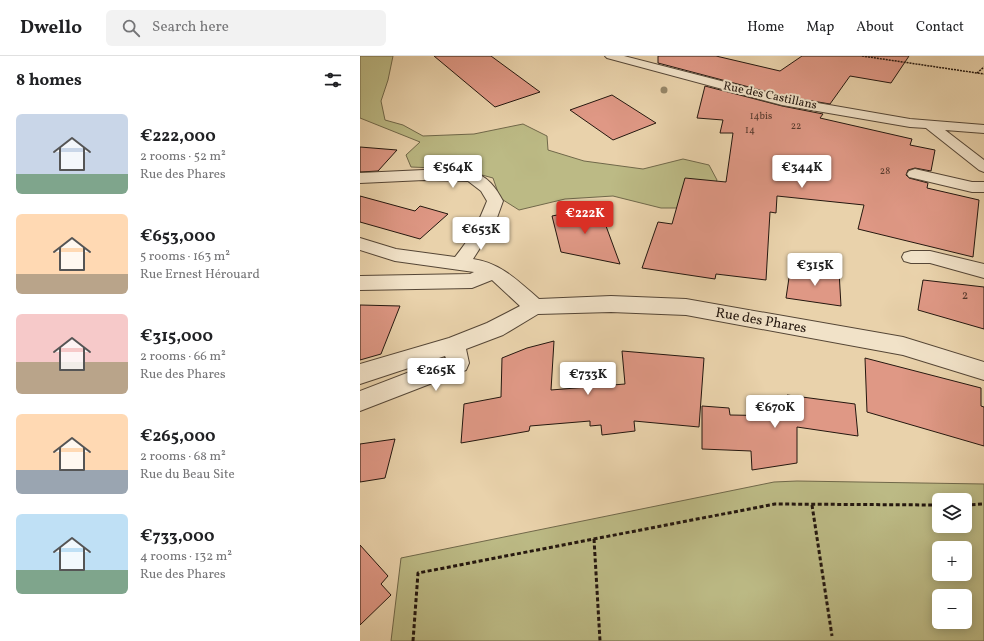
<!DOCTYPE html>
<html lang="en">
<head>
<meta charset="utf-8">
<style>
	:root { --surface:#fff; --page:#f2f2f2; --text:#202124; --muted:#757577; --line:#e0e0e0; --accent:#d93025 }
	body { margin:0; font-family:Vollkorn,serif; background:var(--page); color:var(--text); height:100vh; display:flex; flex-direction:column; font-size:15px; white-space:nowrap }
	* { box-sizing:border-box; margin:0 }
	p { font-size:13px; color:var(--muted) }
	.icon { flex:none; width:22px; height:22px; fill:none; stroke:currentColor; stroke-width:2; stroke-linecap:round; stroke-linejoin:round }
	.map { position:relative; flex:1; overflow:hidden }
	.sheet { display:flex; flex-direction:column; background:var(--surface); width:360px }
	.sheet>* { flex:none }
	.fabs { position:absolute; left:572px; top:437px; display:grid; gap:8px }
	.fabs a { display:grid; place-items:center; width:40px; height:40px; border-radius:6px; background:var(--surface); box-shadow:0 2px 10px #0003; font-size:20px }
	.price { position:absolute; translate:-50% -34px; padding:0 9px; border-radius:4px; background:#fff; color:#222; font-size:13px; line-height:26px; filter:drop-shadow(0 1px 2px #0008) }
	.price::after { content:''; position:absolute; left:50%; top:24px; width:12px; height:9px; margin-left:-6px; background:inherit; clip-path:polygon(0 0,100% 0,50% 100%) }
	.price.selected { background:var(--accent); color:#fff }
	ul { padding:0; list-style:none }
	li { display:flex; align-items:center; gap:12px; height:100px; padding:0 16px }
	li span { display:grid; place-items:center; flex:none; width:112px; height:80px; border-radius:6px; color:#555 }
	li>.icon { margin-inline-start:auto }
	span .icon { width:48px; height:48px; fill:#fffc; stroke-width:1 }
	li b { font-size:17px }
	h2 { display:flex; justify-content:space-between; align-items:center; height:48px; padding:0 16px; font-size:17px }
	header { display:flex; align-items:center; gap:24px; box-sizing:border-box; height:56px; padding:0 20px; background:var(--surface); border-bottom:1px solid var(--line) }
	header strong { font-size:19px }
	nav { display:flex; gap:22px; margin-inline-start:auto; font-size:14px }
	.search { width:280px; height:36px; background:var(--page); display:flex; align-items:center; gap:10px; box-sizing:border-box; padding:0 14px; border-radius:6px; color:var(--muted); font-size:15px }
	main { display:flex; flex:1; min-height:0 }
	.map>svg:first-child { display:block }
	.green { fill:#bcba85; stroke:#70684a; fill-rule:evenodd }
	.building { fill:#df9885; stroke:#24170f }
	.lines { fill:none; stroke-linecap:round; stroke-linejoin:round }
	.minor-casing { stroke:#554636; stroke-width:2 }
	.path-far1 { stroke:#24170f; stroke-width:1.5; stroke-dasharray:2 1; stroke-linecap:butt }
	.path { stroke:#24170f; stroke-width:3; stroke-dasharray:4 2.5; stroke-linecap:butt }
	.minor { fill:#f1e2c8; fill-rule:evenodd }
	.tree { fill:#968668 }
	.labels { text-anchor:middle; dominant-baseline:central; stroke-width:4; stroke-linejoin:round; paint-order:stroke }
	.far-number-label { font-size:10px; fill:#53372c }
	.far-street-label { font-size:12px; fill:#24170f; stroke:#f1e2c8 }
	.number-label { font-size:12px; fill:#53372c }
	.street-label { font-size:14px; fill:#24170f; stroke:#f1e2c8 }
</style>
</head>
<body>
<header>
<strong>Dwello</strong>
<div class="search"><svg class="icon" aria-label="search" viewBox="0 0 24 24"><circle cx="10" cy="10" r="6"/><path d="M15 15l6 6"/></svg>Search here</div>
<nav><a>Home</a><a>Map</a><a>About</a><a>Contact</a></nav>
</header>
<main>
<section class="sheet">
<h2>8 homes<svg class="icon" aria-label="filters" viewBox="0 0 24 24"><path d="M4 7h16M4 17h16"/><circle cx="9" cy="7" r="2"/><circle cx="15" cy="17" r="2"/></svg></h2>
<ul>
<li><span style="background:linear-gradient(#c9d6e8 75%,#7fa58c 0)"><svg class="icon" aria-label="home" viewBox="0 0 24 24"><path d="M3 11l9-7 9 7M6 9v11h12V9"/></svg></span><div><b>€222,000</b><p>2 rooms · 52 m²</p><p>Rue des Phares</p></div></li>
<li><span style="background:linear-gradient(#ffd9b3 75%,#b9a48a 0)"><svg class="icon" aria-label="home" viewBox="0 0 24 24"><path d="M3 11l9-7 9 7M6 9v11h12V9"/></svg></span><div><b>€653,000</b><p>5 rooms · 163 m²</p><p>Rue Ernest Hérouard</p></div></li>
<li><span style="background:linear-gradient(#f6c9c9 60%,#b9a48a 0)"><svg class="icon" aria-label="home" viewBox="0 0 24 24"><path d="M3 11l9-7 9 7M6 9v11h12V9"/></svg></span><div><b>€315,000</b><p>2 rooms · 66 m²</p><p>Rue des Phares</p></div></li>
<li><span style="background:linear-gradient(#ffd9b3 70%,#9aa5b1 0)"><svg class="icon" aria-label="home" viewBox="0 0 24 24"><path d="M3 11l9-7 9 7M6 9v11h12V9"/></svg></span><div><b>€265,000</b><p>2 rooms · 68 m²</p><p>Rue du Beau Site</p></div></li>
<li><span style="background:linear-gradient(#bfe0f5 70%,#7fa58c 0)"><svg class="icon" aria-label="home" viewBox="0 0 24 24"><path d="M3 11l9-7 9 7M6 9v11h12V9"/></svg></span><div><b>€733,000</b><p>4 rooms · 132 m²</p><p>Rue des Phares</p></div></li>
</ul>
</section>
<div class="map">
<svg width="624" height="585" viewBox="0 0 624 585">
	<rect width="100%" height="100%" fill="#e9d2ab"/>
	<filter id="stains"><feTurbulence type="fractalNoise" baseFrequency=".005" numOctaves="4"/><feColorMatrix values="0 0 0 0 .2 0 0 0 0 .09 0 0 0 0 .02 0 0 0 .5 -.17"/></filter>
	<radialGradient id="worn" r=".72"><stop offset=".6" stop-color="#630" stop-opacity="0"/><stop offset="1" stop-color="#630" stop-opacity=".3"/></radialGradient>
	<g class="green">
		<polygon points="0,0 33,0 28,24 21,45 25,64 43,69 63,80 114,78 163,68 187,80 188,94 224,105 283,113 323,103 349,109 357,124 349,141 325,152 301,152 253,140 205,143 159,154 140,142 133,122 100,113 51,111 46,99 60,86 0,62"/>
		<path d="M437,425L624,428V585H31L41,502L414,426ZM579,444H605V470H579ZM579,492H605V518H579ZM579,540H605V566H579Z"/>
	</g>
	<g class="building">
		<polygon points="74,0 131,0 180,36 135,51"/>
		<polygon points="298,0 356,0 420,15 442,0 549,0 531,27 490,20 470,48 423,40 298,7"/>
		<polygon points="345,30 422,50 463,58 460,62 552,83 550,89 575,94 571,115 555,112 548,114 546,119 549,122 568,127 567,132 619,144 613,201 498,173 504,149 417,140 416,157 410,156 406,224 356,218 355,223 282,212 298,166 312,168 325,122 366,126 373,77 360,77 363,64 337,62"/>
		<polygon points="252,39 296,67 253,84 210,54"/>
		<polygon points="0,91 37,94 18,115 0,116"/>
		<polygon points="0,140 55,155 60,150 88,158 60,183 0,166"/>
		<polygon points="239,151 260,208 201,196 192,160"/>
		<polygon points="455,212 479,215 481,250 426,242 430,215 455,217"/>
		<polygon points="563,224 624,231 624,273 558,254"/>
		<polygon points="0,249 40,250 21,298 0,304"/>
		<polygon points="194,285 191,334 265,328 262,295 344,302 339,371 274,365 275,375 242,379 241,369 230,370 230,365 170,370 169,375 101,387 104,348 141,341 142,302 167,292"/>
		<polygon points="505,302 621,332 621,350 624,351 624,390 507,356"/>
		<polygon points="427,339 495,348 498,380 437,371 437,407 392,414 391,395 342,393 342,350 369,352 370,359 427,360"/>
		<polygon points="35,383 25,422 0,426 0,388"/>
		<polygon points="0,489 28,520 21,528 31,539 0,569"/>
	</g>
	<g class="lines">
		<defs>
			<g id="minor">
				<polygon points="245,0 264,0 423,41 550,63 624,69 624,77 585,74 624,104 624,116 619,114 566,72 550,71 422,49 247,2"/>
				<polygon points="555,113 612,126 624,126 624,136 612,136 549,121 547,118 549,115"/>
				<path d="M64,114L112,116C128,120 136,132 143,145L134,170L113,203C141,207 158,225 179,243L251,240L326,243L543,281L624,306V324L543,299L326,259L251,256L178,258L143,279L106,293L109,307L106,314L0,355V335L86,302L85,300L0,328V308L89,282L127,267L160,250L132,224L112,232L0,234V220L110,218L114,216L35,205L0,194V182L36,193L95,201C109,184 119,166 127,145L121,135L108,125L64,124L0,127V117Z"/>
				<polygon points="551,195 570,195 624,208 624,222 570,207 551,207 544,205 542,201 544,197"/>
			</g>
		</defs>
		<use href="#minor" class="minor-casing"/>
		<g class="path-far1">
			<polyline points="502,0 624,18"/>
			<polyline points="617,17 624,11"/>
		</g>
		<g class="path">
			<polyline points="452,449 472,580"/>
			<polyline points="605,449 624,448"/>
			<polyline points="234,483 240,585"/>
			<polyline points="53,585 58,517 415,448 579,449"/>
		</g>
		<use href="#minor" class="minor"/>
	</g>
	<circle class="tree" cx="304" cy="34" r="3.5"/>
	<g class="labels">
		<g class="far-number-label">
			<text x="401" y="60">14bis</text>
			<text x="436" y="70">22</text>
			<text x="390" y="74">14</text>
			<text x="525" y="115">28</text>
		</g>
		<g class="far-street-label">
			<text transform="translate(410 40) rotate(12)">Rue des Castillans</text>
		</g>
		<g class="number-label">
			<text x="605" y="240">2</text>
		</g>
		<g class="street-label">
			<text transform="translate(401 265) rotate(10)">Rue des Phares</text>
		</g>
	</g>
	<rect width="100%" height="100%" filter="url(#stains)"/>
	<rect width="100%" height="100%" fill="url(#worn)"/>
</svg>
<div class="fabs">
<a><svg class="icon" aria-label="layers" viewBox="0 0 24 24"><path d="M12 4l9 5-9 5-9-5zM3 14l9 5 9-5"/></svg></a>
<a>+</a>
<a>−</a>
</div>
<b class="price" style="left:93px;top:133px">€564K</b>
<b class="price" style="left:442px;top:133px">€344K</b>
<b class="price selected" style="left:225px;top:179px">€222K</b>
<b class="price" style="left:121px;top:195px">€653K</b>
<b class="price" style="left:455px;top:231px">€315K</b>
<b class="price" style="left:76px;top:336px">€265K</b>
<b class="price" style="left:228px;top:340px">€733K</b>
<b class="price" style="left:415px;top:373px">€670K</b>
</div>
</main>
</body>
</html>
